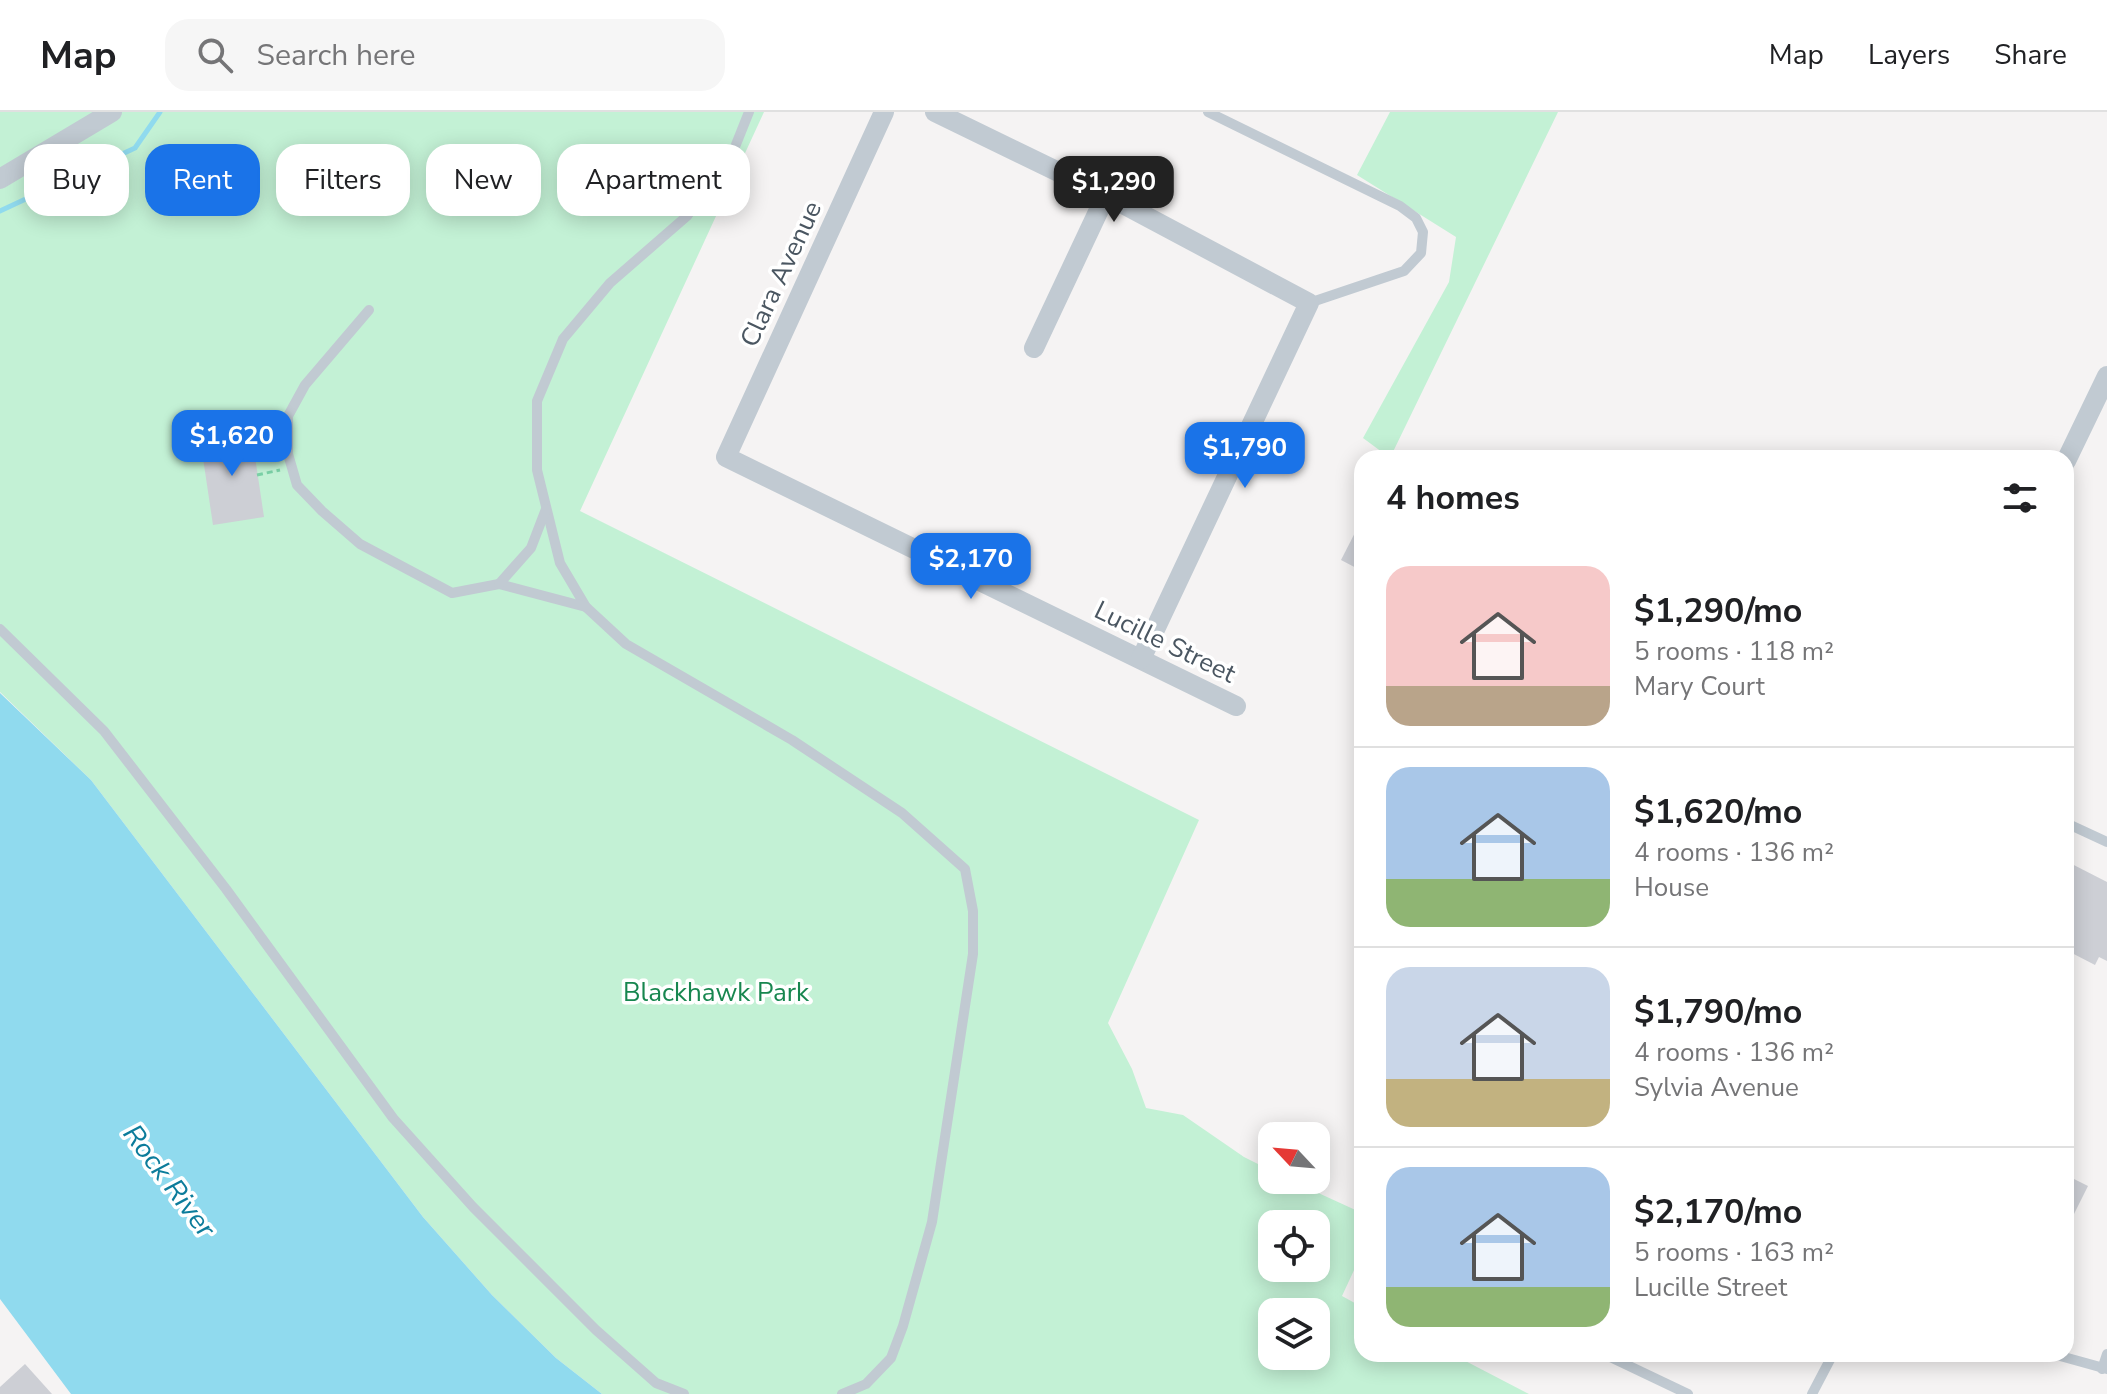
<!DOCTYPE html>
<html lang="en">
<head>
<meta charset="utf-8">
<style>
	:root { --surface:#fff; --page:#f6f6f6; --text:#202124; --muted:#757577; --line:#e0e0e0; --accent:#1a73e8 }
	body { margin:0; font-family:"Nunito Sans",sans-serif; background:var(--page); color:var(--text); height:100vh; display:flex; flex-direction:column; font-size:30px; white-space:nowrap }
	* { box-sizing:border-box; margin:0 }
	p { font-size:26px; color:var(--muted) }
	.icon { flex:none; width:44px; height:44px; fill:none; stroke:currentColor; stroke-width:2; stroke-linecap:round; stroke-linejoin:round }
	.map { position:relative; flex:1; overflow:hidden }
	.drawer { position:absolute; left:1354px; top:338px; width:720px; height:912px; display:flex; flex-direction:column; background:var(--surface); border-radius:24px; box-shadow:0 4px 20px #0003 }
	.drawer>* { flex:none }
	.banner { position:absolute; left:24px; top:32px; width:760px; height:72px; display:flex; gap:16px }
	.needle { width:52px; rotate:296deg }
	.fabs { position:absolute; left:1258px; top:1010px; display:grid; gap:16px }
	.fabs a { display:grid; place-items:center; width:72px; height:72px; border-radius:16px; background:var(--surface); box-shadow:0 4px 20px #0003; font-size:40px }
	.price { position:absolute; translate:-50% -68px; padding:0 18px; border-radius:16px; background:var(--accent); color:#fff; font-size:26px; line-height:52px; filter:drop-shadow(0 2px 4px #0008) }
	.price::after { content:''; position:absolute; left:50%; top:48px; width:24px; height:18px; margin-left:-12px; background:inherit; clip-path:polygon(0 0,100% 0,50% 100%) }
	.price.on { background:#222; color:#fff }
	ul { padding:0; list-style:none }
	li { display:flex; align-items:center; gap:24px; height:200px; padding:0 32px }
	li+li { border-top:2px solid var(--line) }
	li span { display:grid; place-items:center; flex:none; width:224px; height:160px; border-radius:24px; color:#555 }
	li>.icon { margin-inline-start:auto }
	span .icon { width:96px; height:96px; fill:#fffc; stroke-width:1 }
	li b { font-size:34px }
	h2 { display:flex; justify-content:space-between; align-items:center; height:96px; padding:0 32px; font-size:34px }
	.chip { padding:0 28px; border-radius:24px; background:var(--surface); box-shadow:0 4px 20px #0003; font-size:28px; line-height:72px }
	.chip.on { background:var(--accent); color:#fff }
	header { display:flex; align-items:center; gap:48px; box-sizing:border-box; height:112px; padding:0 40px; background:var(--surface); border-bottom:2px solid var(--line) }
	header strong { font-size:38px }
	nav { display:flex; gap:44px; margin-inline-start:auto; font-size:28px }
	.search { width:560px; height:72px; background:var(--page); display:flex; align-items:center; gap:20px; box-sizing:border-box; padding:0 28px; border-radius:24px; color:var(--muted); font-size:30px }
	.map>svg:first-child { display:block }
	.green { fill:#c3f1d5; fill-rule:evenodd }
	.water { fill:#90daee }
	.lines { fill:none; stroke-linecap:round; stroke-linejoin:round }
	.stream { stroke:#90daee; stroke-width:5 }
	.building { fill:#cdcfd5 }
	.path { stroke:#7ad0a6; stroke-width:3; stroke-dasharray:6 4; stroke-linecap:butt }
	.lane { stroke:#c1cad2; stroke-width:10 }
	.street { stroke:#c1cad2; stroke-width:20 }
	.labels { text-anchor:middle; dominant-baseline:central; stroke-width:7; stroke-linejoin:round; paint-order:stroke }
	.street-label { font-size:26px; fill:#4a5661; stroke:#fff }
	.park-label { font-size:26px; fill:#17864f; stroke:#fff }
	.water-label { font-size:28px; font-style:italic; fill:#0c7c9b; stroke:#fff }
</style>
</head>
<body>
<header>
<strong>Map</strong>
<div class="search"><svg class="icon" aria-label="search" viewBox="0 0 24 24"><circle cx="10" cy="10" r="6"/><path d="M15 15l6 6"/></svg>Search here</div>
<nav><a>Map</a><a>Layers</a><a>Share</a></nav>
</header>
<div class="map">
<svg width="2107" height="1282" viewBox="0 0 2107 1282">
	<rect width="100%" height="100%" fill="#f5f3f3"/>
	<g class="green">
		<path d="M0,0H764L580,399L1199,708L1108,911L1132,957L1146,996L1183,1003L1244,1045L1272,1059V1068H1290L1362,1101V1141L1342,1184L1362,1195V1242H1452L1529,1282H602L556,1246L492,1183L423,1105L91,668L0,580ZM1272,1112H1316V1156H1272ZM1272,1200H1316V1244H1272Z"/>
		<polygon points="1390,0 1558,0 1390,346 1363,326 1449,170 1456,125 1357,63"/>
	</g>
	<polygon class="water" points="0,581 91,668 423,1105 492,1183 556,1246 602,1282 71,1282 0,1187"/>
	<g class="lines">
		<polyline class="stream" points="0,99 135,36 160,0"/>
	</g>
	<g class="building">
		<polygon points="251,318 264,405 213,413 200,326"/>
		<polygon points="1362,407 1362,459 1341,448"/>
		<polygon points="2066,749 2107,770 2107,849 2099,845 2095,853 2066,838"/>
		<polygon points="2066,1063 2088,1074 2066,1118"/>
		<polygon points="25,1252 52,1282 0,1282 0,1275"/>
	</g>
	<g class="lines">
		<polyline class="path" points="257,363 280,358"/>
		<g class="lane">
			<polyline points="749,0 733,40 687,104 610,171 563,227 537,289 537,358 560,451 586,495 626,532 792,628 902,701 965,757 973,799 973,842 932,1110 903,1214 891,1246 866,1272 842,1282"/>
			<polyline points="1208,0 1400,94 1416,106 1423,120 1421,141 1404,159 1309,191"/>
			<polyline points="369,198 305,273 288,304 288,342 297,373 322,399 360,432 452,481 499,472 586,495"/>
			<polyline points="499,472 531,436 546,397"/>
			<polyline points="0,517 104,619 226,777 393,1006 473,1095 596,1218 656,1271 684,1282"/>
			<polyline points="2066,711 2107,730"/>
			<polyline points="1604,1242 1688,1282"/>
			<polyline points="2053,1242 2107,1257"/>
			<polyline points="2102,1257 2107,1242"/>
			<polyline points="1812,1282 1833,1242"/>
		</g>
		<g class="street">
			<polyline points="884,0 726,345 1236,594"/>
			<polyline points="935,0 1106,83 1309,191 1141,547"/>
			<polyline points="0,67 112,0"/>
			<polyline points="1034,236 1106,83"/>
			<polyline points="2066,349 2107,264"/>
		</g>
	</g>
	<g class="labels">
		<g class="street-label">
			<text transform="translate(781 162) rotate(-65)">Clara Avenue</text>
			<text transform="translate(1165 530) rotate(26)">Lucille Street</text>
		</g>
		<g class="park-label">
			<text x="716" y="880">Blackhawk Park</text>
		</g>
		<g class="water-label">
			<text transform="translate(169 1069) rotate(53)">Rock River</text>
		</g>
	</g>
</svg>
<div class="fabs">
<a><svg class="needle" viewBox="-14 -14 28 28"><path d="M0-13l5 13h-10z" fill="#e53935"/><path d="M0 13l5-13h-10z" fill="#757577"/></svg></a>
<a><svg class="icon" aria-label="locate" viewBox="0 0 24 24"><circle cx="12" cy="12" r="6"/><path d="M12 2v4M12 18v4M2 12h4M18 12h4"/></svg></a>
<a><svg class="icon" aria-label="layers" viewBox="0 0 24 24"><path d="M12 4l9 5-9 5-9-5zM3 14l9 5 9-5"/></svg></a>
</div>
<b class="price on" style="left:1114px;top:112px">$1,290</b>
<b class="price" style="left:232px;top:366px">$1,620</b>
<b class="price" style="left:1245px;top:378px">$1,790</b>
<b class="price" style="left:971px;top:489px">$2,170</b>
<div class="banner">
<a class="chip">Buy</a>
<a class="chip on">Rent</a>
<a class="chip">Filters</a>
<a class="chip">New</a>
<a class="chip">Apartment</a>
</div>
<section class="drawer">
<h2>4 homes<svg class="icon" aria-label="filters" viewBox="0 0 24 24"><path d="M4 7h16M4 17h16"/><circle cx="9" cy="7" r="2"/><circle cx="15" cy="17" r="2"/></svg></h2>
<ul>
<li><span style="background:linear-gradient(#f6c9c9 75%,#b9a48a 0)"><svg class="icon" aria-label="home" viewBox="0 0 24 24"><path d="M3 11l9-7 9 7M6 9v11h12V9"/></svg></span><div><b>$1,290/mo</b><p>5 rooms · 118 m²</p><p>Mary Court</p></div></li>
<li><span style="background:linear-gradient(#a9c7e8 70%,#8fb573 0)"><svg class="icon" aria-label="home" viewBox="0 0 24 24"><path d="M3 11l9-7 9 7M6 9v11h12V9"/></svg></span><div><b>$1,620/mo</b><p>4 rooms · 136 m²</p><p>House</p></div></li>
<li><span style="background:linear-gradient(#c9d6e8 70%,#c2b280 0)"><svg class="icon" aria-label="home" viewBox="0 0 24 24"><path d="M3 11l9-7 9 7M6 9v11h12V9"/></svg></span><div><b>$1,790/mo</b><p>4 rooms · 136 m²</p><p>Sylvia Avenue</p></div></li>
<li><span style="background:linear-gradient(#a9c7e8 75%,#8fb573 0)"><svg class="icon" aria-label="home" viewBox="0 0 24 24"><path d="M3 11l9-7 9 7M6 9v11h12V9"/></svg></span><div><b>$2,170/mo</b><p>5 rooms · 163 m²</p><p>Lucille Street</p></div></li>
</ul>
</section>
</div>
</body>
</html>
